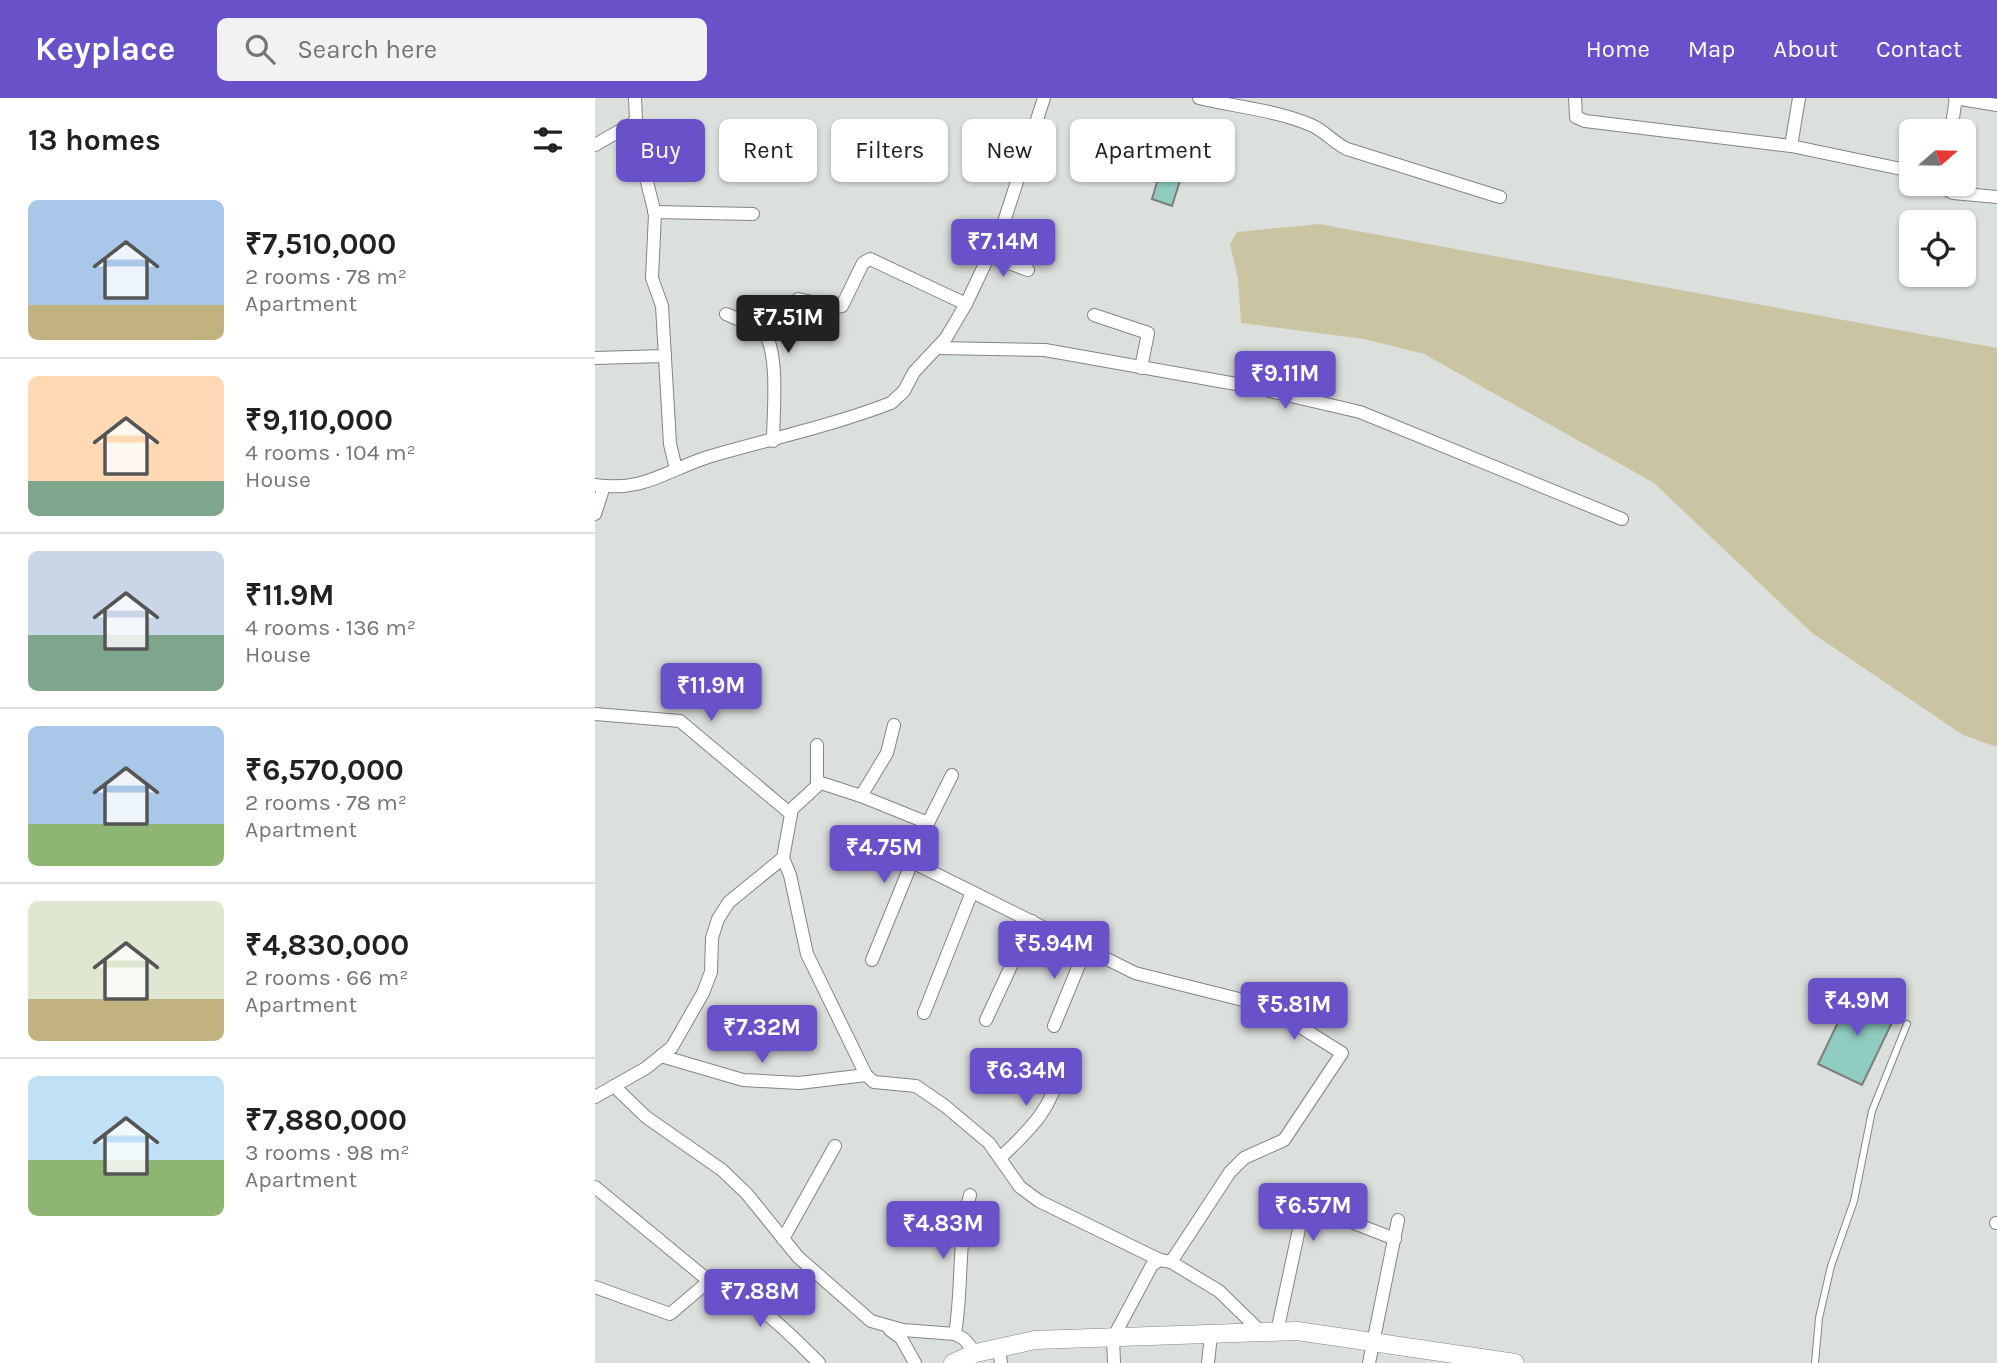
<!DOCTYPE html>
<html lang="en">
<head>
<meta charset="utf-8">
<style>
	:root { --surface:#fff; --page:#f2f2f2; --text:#202124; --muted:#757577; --line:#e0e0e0; --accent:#6951ca }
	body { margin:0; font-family:Karla,sans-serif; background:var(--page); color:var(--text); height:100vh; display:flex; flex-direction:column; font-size:26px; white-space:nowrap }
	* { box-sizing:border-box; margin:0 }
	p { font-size:23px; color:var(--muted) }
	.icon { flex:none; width:38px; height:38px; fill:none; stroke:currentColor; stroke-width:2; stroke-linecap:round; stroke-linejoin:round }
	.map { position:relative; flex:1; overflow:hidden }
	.panel { display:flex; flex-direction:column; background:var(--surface); width:595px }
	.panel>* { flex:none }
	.banner { position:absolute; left:21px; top:21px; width:665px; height:63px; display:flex; gap:14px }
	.needle { width:46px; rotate:70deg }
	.buttons { position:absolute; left:1304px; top:21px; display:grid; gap:14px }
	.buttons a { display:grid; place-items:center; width:77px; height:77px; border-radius:10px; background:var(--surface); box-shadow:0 2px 5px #0004; font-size:35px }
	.price { position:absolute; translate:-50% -60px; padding:0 16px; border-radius:7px; background:var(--accent); color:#fff; font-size:23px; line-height:46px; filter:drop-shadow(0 2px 4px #0008) }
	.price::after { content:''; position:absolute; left:50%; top:42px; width:21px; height:16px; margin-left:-10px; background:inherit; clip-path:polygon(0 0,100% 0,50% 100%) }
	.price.on { background:#222; color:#fff }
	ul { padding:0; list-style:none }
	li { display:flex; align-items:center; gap:21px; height:175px; padding:0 28px }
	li+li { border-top:2px solid var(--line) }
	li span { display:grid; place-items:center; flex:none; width:196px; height:140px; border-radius:10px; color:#555 }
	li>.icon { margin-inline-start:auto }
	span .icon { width:84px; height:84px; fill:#fffc; stroke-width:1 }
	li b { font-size:30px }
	h2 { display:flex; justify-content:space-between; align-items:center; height:84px; padding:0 28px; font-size:30px }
	.pill { padding:0 24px; border-radius:10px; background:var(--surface); box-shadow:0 2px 5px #0004; font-size:24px; line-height:63px }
	.pill.on { background:var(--accent); color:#fff }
	header { display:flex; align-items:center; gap:42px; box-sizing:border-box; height:98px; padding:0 35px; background:var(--accent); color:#fff }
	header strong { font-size:33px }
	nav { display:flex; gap:38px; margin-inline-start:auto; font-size:24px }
	.search { width:490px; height:63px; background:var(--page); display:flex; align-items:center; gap:18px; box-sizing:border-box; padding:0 24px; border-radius:10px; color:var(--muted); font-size:26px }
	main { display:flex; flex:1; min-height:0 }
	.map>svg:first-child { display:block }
	.green { fill:#cac4a2 }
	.building { fill:#90ccbf; stroke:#797e7d; stroke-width:2 }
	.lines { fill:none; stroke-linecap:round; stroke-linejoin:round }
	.lane-casing { stroke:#828683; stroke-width:8 }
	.street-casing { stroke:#828683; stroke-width:14 }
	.secondary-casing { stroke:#828683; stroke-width:19 }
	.lane { stroke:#fff; stroke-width:6 }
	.street { stroke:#fff; stroke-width:12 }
	.secondary { stroke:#fff; stroke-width:18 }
</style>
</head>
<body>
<header>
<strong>Keyplace</strong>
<div class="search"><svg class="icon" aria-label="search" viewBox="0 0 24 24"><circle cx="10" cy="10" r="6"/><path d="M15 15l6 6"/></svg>Search here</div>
<nav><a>Home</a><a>Map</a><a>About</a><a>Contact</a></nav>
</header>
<main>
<section class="panel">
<h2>13 homes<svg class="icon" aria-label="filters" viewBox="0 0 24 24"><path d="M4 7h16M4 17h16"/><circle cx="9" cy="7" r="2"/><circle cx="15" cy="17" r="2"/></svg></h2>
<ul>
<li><span style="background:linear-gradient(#a9c7e8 75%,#c2b280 0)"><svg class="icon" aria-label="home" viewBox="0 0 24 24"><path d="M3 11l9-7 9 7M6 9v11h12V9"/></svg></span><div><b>₹7,510,000</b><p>2 rooms · 78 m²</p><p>Apartment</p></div></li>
<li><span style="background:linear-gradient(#ffd9b3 75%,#7fa58c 0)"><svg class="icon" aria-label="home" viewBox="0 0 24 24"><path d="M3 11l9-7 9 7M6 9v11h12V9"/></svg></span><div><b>₹9,110,000</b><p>4 rooms · 104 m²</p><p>House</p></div></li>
<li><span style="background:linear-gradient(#c9d6e8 60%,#7fa58c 0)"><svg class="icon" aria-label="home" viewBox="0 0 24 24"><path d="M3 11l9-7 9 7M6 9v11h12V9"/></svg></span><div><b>₹11.9M</b><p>4 rooms · 136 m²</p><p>House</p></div></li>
<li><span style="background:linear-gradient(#a9c7e8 70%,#8fb573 0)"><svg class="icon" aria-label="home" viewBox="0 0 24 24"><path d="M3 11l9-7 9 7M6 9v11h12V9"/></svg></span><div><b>₹6,570,000</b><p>2 rooms · 78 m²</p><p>Apartment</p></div></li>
<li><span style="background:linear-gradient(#dfe7d0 70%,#c2b280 0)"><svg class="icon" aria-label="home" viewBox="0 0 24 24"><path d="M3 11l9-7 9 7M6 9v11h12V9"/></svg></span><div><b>₹4,830,000</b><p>2 rooms · 66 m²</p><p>Apartment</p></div></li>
<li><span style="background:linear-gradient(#bfe0f5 60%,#8fb573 0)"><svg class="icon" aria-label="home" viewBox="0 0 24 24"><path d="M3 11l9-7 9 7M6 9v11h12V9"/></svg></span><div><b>₹7,880,000</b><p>3 rooms · 98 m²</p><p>Apartment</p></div></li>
</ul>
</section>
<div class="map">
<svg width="1402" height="1265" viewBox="0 0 1402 1265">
	<rect width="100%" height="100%" fill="#dce0dd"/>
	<polygon class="green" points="724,126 1402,250 1402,649 1368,637 1217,535 1059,385 829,256 769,241 646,225 643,181 635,146 642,134"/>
	<g class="building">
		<polygon points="568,64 589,70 577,108 557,101"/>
		<polygon points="1258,893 1302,914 1267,987 1223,966"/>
	</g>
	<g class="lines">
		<defs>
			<polyline id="lane" points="1220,1265 1224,1220 1236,1168 1259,1103 1277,1013 1312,926"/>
			<g id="street">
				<polyline points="40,0 42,44 60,116 57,180 67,208 75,346 81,371"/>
				<path d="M604,0C641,9 681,12 716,27C730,33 739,45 752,51L905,99"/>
				<polyline points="980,0 981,19 990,23 1196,48 1204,0"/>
				<polyline points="1360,0 1402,7"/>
				<polyline points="1356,33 1361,0"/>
				<polyline points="0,47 40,24"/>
				<polyline points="1196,48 1316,73"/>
				<polyline points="1349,86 1352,92 1358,95 1402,99"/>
				<polyline points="59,114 158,116"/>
				<polyline points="394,158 433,172"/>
				<polyline points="203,201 240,209 247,208 268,165 275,161 371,206"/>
				<path d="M131,216L168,232C185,255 178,315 178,343"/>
				<polyline points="499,217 553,235 546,270"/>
				<polyline points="342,250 450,252 658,289 765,314 1027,421"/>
				<polyline points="0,260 70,258"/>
				<path d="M0,387C49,394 70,373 113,359C174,341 236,328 296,305L309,293L319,274L351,240L371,206L407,130L449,0"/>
				<polyline points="0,416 9,388"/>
				<polyline points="0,616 85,623 196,716"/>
				<polyline points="223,684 266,698 292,655 299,627"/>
				<polyline points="266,698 333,725 357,677"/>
				<polyline points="188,760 195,777 212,856 271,977 279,984 321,988 350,1008 394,1045 425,1089 444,1103 565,1162"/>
				<polyline points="317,764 540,875 672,908 747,955 689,1042 649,1060 635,1074 576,1164 565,1162 557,1167 518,1240 519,1265"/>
				<polyline points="277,862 333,725"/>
				<polyline points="329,915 377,794"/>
				<polyline points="391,922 437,823"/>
				<polyline points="459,928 491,850"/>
				<polyline points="66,958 148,982 204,985 271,977"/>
				<polyline points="19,988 51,1019 127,1072 152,1096 203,1159 276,1223 308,1232 360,1236 369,1241 381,1255"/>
				<polyline points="0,999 51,970 77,949 108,895 116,874 117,840 123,821 134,804 188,760 197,711 222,688 222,647"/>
				<path d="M406,1059C438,1029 457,1010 467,967"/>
				<path d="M0,1089L114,1183C159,1199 191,1232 224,1265"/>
				<polyline points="1401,1125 1402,1125"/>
				<polyline points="188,1141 240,1048"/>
				<polyline points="576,1164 624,1193 666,1234"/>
				<polyline points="0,1189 75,1216 114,1183"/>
				<polyline points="295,1232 306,1240 320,1265"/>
				<polyline points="682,1234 707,1117 712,1111 720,1110 800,1141"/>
				<path d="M360,1236C368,1189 362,1143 375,1097"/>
				<polyline points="404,1250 406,1265"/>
				<polyline points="613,1265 616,1237"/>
				<polyline points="774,1265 803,1122"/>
			</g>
			<polyline id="secondary" points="358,1265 381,1255 440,1242 702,1233 920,1265"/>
		</defs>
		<use href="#lane" class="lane-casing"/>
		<use href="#street" class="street-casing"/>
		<use href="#secondary" class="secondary-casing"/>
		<use href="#lane" class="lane"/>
		<use href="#street" class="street"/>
		<use href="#secondary" class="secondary"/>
	</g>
</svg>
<div class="buttons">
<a><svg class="needle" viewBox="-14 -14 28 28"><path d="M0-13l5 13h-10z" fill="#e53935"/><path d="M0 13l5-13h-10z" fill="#757577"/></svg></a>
<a><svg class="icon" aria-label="locate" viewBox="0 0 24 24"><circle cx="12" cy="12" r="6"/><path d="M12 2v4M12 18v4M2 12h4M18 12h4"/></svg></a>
</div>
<b class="price" style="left:408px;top:181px">₹7.14M</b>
<b class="price on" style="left:193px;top:257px">₹7.51M</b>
<b class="price" style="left:690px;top:313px">₹9.11M</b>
<b class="price" style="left:116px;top:625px">₹11.9M</b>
<b class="price" style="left:289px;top:787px">₹4.75M</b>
<b class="price" style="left:459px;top:883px">₹5.94M</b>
<b class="price" style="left:1262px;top:940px">₹4.9M</b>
<b class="price" style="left:699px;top:944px">₹5.81M</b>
<b class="price" style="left:167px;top:967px">₹7.32M</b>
<b class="price" style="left:431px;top:1010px">₹6.34M</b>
<b class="price" style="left:718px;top:1145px">₹6.57M</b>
<b class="price" style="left:348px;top:1163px">₹4.83M</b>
<b class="price" style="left:165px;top:1231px">₹7.88M</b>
<div class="banner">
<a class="pill on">Buy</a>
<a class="pill">Rent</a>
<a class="pill">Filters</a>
<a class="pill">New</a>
<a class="pill">Apartment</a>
</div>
</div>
</main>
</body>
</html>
